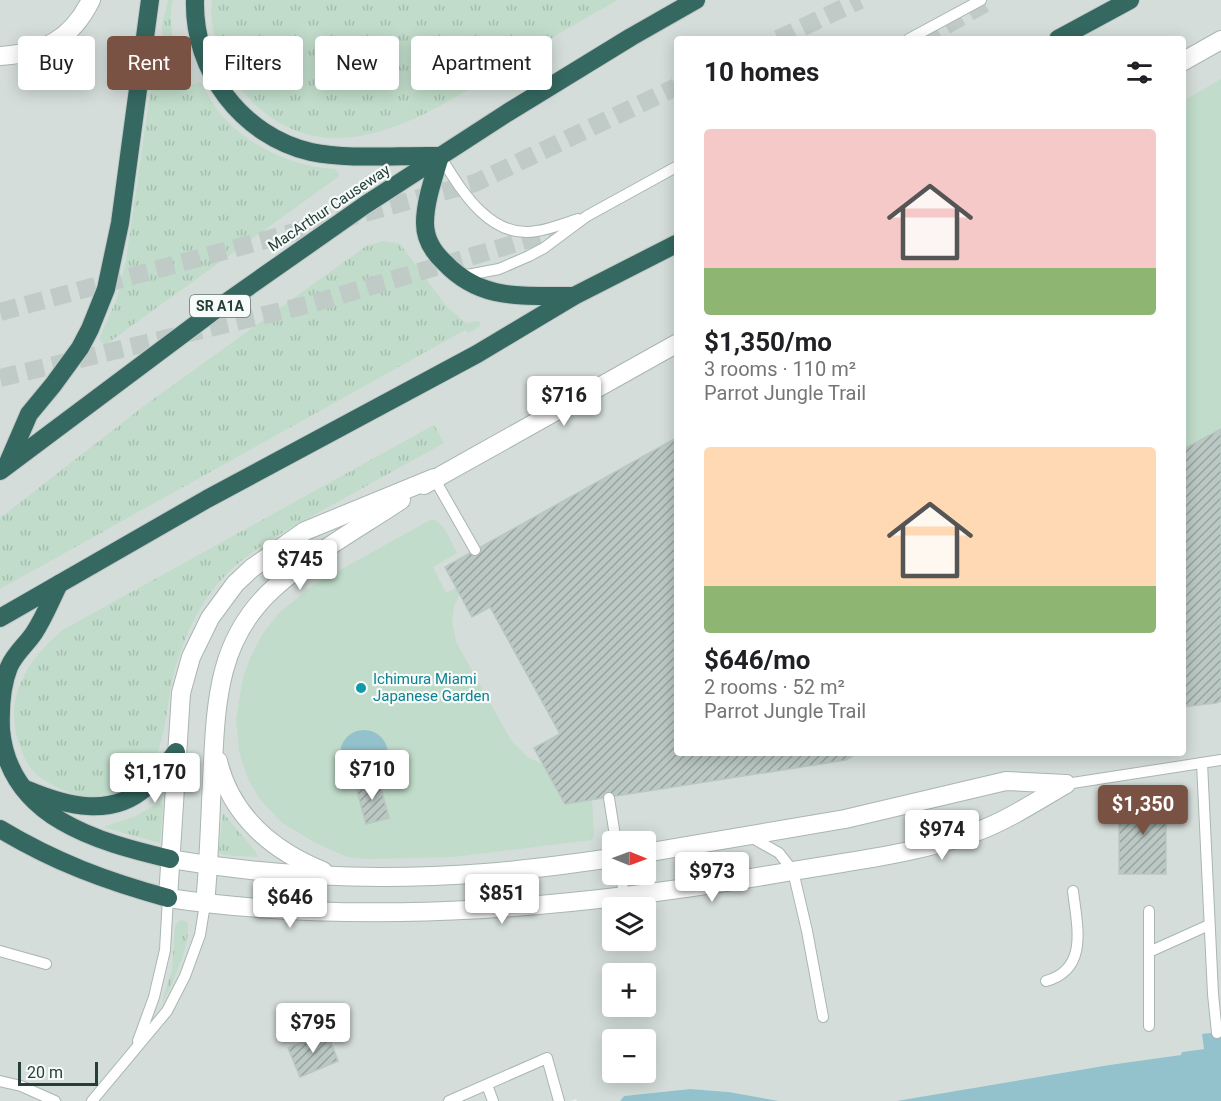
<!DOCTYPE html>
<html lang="en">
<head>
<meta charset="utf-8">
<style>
	:root { --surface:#fff; --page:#f2f2f2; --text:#202124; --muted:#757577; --accent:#7a5244 }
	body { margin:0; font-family:Roboto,sans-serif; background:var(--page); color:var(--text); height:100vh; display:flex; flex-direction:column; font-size:22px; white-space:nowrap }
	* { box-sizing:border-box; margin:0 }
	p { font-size:20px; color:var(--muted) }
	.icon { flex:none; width:33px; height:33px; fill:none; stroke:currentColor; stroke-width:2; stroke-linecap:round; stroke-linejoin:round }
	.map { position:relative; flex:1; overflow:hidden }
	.sheet { position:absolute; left:674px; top:36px; width:512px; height:720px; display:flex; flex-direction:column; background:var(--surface); border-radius:6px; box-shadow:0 3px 15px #0003 }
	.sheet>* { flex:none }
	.hud { position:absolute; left:18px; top:36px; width:566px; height:54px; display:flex; gap:12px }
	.needle { width:39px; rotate:91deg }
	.tools { position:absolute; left:602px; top:831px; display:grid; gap:12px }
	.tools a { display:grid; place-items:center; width:54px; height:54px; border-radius:6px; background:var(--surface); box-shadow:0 3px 15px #0003; font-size:30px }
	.scale { position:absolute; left:18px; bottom:15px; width:80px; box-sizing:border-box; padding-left:6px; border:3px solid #263e39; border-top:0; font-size:16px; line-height:21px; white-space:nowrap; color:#263e39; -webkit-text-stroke:4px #f6faf8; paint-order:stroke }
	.price { position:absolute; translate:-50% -51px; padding:0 14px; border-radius:6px; background:#fff; color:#222; font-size:20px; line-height:39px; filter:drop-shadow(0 2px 3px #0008) }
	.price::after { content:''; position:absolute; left:50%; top:36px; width:18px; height:14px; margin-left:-9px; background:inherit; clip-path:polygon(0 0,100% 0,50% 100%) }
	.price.current { background:var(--accent); color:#fff }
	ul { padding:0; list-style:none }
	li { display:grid; align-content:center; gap:12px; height:318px; padding:0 30px }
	li span { display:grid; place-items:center; height:186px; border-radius:6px; color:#555 }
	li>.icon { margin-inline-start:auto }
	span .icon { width:108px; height:108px; fill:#fffc; stroke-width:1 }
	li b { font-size:26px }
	h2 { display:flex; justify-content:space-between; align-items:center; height:72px; padding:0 30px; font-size:26px }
	.tag { padding:0 21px; border-radius:6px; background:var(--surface); box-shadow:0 3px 15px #0003; font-size:21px; line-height:54px }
	.tag.current { background:var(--accent); color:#fff }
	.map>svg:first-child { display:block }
	.built { fill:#d4ddd9; fill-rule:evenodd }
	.grass { fill:url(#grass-tufts) }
	.green { fill:#c1dcca }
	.water { fill:#93c2cd }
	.building { fill:url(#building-hatch); stroke:#b9c7c2; stroke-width:1.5 }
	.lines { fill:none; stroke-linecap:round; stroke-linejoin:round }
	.highway-tunnel { stroke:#c0cbc7; stroke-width:18; stroke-dasharray:18 9; stroke-linecap:butt }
	.lane-casing { stroke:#a9b6b1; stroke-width:12 }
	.street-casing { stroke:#a9b6b1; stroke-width:20 }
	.highway-casing { stroke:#c2c9c8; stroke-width:20 }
	.lane { stroke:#fff; stroke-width:10 }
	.street { stroke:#fff; stroke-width:18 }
	.highway { stroke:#346860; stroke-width:18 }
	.culture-dot { fill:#0f9aa8; stroke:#f6faf8; stroke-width:2 }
	.labels { text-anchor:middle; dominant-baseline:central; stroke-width:4.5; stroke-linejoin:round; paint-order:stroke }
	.shield { fill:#f6faf8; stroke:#647672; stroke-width:1.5 }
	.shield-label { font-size:14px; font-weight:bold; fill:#263e39 }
	.street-label { font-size:15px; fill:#263e39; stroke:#f6faf8 }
	.culture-label { font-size:15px; fill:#0d838f; stroke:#f6faf8; text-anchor:start }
</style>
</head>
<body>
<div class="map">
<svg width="1221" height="1101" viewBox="0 0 1221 1101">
	<defs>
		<pattern id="grass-tufts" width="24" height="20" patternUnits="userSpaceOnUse" patternTransform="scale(1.5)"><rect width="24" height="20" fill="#c1dcca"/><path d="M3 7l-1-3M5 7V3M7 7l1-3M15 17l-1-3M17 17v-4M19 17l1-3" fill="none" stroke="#a6beae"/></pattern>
		<pattern id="building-hatch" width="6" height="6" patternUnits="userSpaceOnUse" patternTransform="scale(1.5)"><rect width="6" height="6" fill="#bbc8c4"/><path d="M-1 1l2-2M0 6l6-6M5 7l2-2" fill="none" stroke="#98a4a0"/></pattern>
	</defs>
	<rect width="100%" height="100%" fill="#e6eeea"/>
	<path class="built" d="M0,0H1221V1032L1204,1049L1182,1052V1055L1109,1065L896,1101H779L729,1092L690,1089L624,1096L620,1101H577L576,1099L570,1101H0ZM676,39H1182V753H676ZM612,842H645V874H612ZM612,908H645V940H612ZM612,974H645V1006H612ZM612,1040H645V1072H612Z"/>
	<g class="grass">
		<path d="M168,0H173C166,24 178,63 183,87L200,82C207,92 212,104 220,113C247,146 293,167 335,169L339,174L338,177L105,345L99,339L117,298L126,260L153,73L158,60H162L164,53L162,26Z"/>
		<path d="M212,0H618C580,21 544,42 508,65C429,114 328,184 247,96C226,72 207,32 212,0Z"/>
		<polygon points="384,241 400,244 446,306 466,323 478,321 481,323 479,327 468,333 465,330 0,589 0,518 144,406 366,246"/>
		<path d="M434,425L444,443C407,463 370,484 332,505C286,531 237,553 206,599C192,620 182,644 175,669C164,706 169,767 128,787C121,791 111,795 103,797C82,801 42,784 30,767C23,757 19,744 16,733C14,723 13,712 15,701C21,672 40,650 61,631Z"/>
		<polygon points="160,802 163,806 160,843 103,827 134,817"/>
		<polygon points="223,813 256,852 257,857 224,855 219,852"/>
		<path d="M181,920L187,922C193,939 172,984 164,1001H162L172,970L175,927L177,923Z"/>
	</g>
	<g class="green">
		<polygon points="1221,79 1221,701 1216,703 1182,707 1182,102"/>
		<path d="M432,519C445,523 451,542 457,553L433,567L446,593L456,588L460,594L454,606L452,620L456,642L512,742L529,758L543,764L565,804L592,800L594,836L592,840L453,857L370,859L347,857L314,842L281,822L259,798L248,779L239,751L236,720L243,678L251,656L262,635L278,614L313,585Z"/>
	</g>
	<g class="water">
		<circle cx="364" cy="754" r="24"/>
		<polygon points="1221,1032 1221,1101 896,1101 1109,1065 1181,1055 1182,1052 1204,1049 1202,1034"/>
		<polygon points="690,1089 729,1092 779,1101 620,1101 624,1096"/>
	</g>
	<g class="building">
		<polygon points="1221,429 1221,701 1216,703 1182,707 1182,450"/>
		<polygon points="676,438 676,753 858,753 846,760 565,804 534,748 560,734 490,607 472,617 445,567"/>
		<polygon points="378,777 389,818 366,824 355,784"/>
		<rect x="1119" y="798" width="47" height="76"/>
		<polygon points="327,1032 338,1061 300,1077 288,1048"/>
	</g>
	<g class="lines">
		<g class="highway-tunnel">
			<polyline points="778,39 860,0"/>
			<polyline points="922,39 991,0"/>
			<polyline points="0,312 475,183 676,87"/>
			<polyline points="0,378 311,304 564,229"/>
		</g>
		<defs>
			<g id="lane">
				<polyline points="909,39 981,0"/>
				<path d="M440,156C461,190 490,240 537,231C551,229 565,223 578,219"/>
				<polyline points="462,276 499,269 529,256 544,248 587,216 676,167"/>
				<polyline points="434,478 475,550"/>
				<polyline points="1202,763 1213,994 1217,1033"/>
				<polyline points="1066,784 1221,760"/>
				<polyline points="609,798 616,842"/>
				<polyline points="749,836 779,853 793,871 807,931 823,1017"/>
				<polyline points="621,874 624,896"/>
				<polyline points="0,951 46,964"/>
				<polyline points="1149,952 1149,911"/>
				<path d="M1046,981C1089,969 1077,926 1073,891"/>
				<polyline points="1149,1026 1149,952 1209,925"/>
				<polyline points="138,1041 154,997 165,950 168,898"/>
				<polyline points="0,1081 21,1086 55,1101"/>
				<polyline points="487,1085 493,1101"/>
				<polyline points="92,1101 167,1011 185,976 200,935 205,904"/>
				<polyline points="449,1101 547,1058 559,1101"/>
			</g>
			<g id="street">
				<path d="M0,56C44,53 71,40 91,0"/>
				<polyline points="1182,62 1221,40"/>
				<path d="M434,478L305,531L252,568L235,584L210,618L191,657L181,693L168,898C372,928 585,907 787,872C850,861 917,854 976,832C1008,820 1037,801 1066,784"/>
				<polyline points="424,485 676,344"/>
				<path d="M218,761C231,816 273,851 323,871"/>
				<polyline points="645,853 845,819 1006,781 1066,784"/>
				<path d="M170,859C274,877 380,881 485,873C527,870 570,864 612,858"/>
				<path d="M205,904C209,863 210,822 212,781C216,708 215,641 274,588C312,554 359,528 401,500"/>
			</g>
			<g id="highway">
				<path d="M195,0C193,71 242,136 311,152C348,160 401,155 440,156"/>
				<polyline points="1058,39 1130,0"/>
				<path d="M440,156C434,177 425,201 425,223C425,239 434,253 445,263C482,302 524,295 573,296"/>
				<polyline points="7,465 29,414 53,385 80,348 90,329 106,289 120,223 150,0"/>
				<polyline points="0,471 211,313 365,205 507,113 631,37 696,0"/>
				<path d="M59,584C51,600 44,618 34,633C26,645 15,653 9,667C1,687 0,708 1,730C9,818 98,842 170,859"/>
				<polyline points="0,618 207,499 477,354 574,296 676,244"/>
				<path d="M28,790C66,806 112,818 146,787C158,777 167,764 176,752"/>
				<path d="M0,829C55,862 106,881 168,898"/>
			</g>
		</defs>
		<use href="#lane" class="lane-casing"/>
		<use href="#street" class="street-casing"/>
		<use href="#highway" class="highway-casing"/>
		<use href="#lane" class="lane"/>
		<use href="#street" class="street"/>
		<use href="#highway" class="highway"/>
	</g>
	<circle class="culture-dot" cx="361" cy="688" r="6"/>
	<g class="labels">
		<rect class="shield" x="190" y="295" width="60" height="22" rx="4.5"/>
		<g class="shield-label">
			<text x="220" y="306">SR A1A</text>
		</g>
		<g class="street-label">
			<text transform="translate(329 208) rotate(-34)">MacArthur Causeway</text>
		</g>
		<g class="culture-label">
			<text x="373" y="679">Ichimura Miami<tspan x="373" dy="17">Japanese Garden</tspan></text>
		</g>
	</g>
</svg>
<div class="tools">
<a><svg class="needle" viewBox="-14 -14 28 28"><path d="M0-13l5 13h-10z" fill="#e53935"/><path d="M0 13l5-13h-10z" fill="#757577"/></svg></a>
<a><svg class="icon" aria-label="layers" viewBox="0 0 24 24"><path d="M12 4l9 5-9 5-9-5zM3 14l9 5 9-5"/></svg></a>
<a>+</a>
<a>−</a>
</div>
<div class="scale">20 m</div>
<b class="price" style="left:564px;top:427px">$716</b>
<b class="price" style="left:300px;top:591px">$745</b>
<b class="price" style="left:372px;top:801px">$710</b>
<b class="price" style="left:155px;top:804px">$1,170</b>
<b class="price current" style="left:1143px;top:836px">$1,350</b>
<b class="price" style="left:942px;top:861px">$974</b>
<b class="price" style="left:712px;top:903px">$973</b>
<b class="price" style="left:502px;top:925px">$851</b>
<b class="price" style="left:290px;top:929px">$646</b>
<b class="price" style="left:313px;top:1054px">$795</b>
<div class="hud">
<a class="tag">Buy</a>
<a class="tag current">Rent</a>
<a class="tag">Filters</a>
<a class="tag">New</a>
<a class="tag">Apartment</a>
</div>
<section class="sheet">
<h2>10 homes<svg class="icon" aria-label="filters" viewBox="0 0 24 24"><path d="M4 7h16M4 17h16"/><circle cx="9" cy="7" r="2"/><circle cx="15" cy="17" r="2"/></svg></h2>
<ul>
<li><span style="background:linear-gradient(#f6c9c9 75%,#8fb573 0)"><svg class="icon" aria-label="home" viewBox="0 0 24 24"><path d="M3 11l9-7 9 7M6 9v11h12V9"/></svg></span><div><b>$1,350/mo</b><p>3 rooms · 110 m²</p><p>Parrot Jungle Trail</p></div></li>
<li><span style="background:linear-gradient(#ffd9b3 75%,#8fb573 0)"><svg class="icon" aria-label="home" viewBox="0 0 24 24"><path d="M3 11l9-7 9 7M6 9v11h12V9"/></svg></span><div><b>$646/mo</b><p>2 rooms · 52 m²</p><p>Parrot Jungle Trail</p></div></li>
</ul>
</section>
</div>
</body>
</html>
